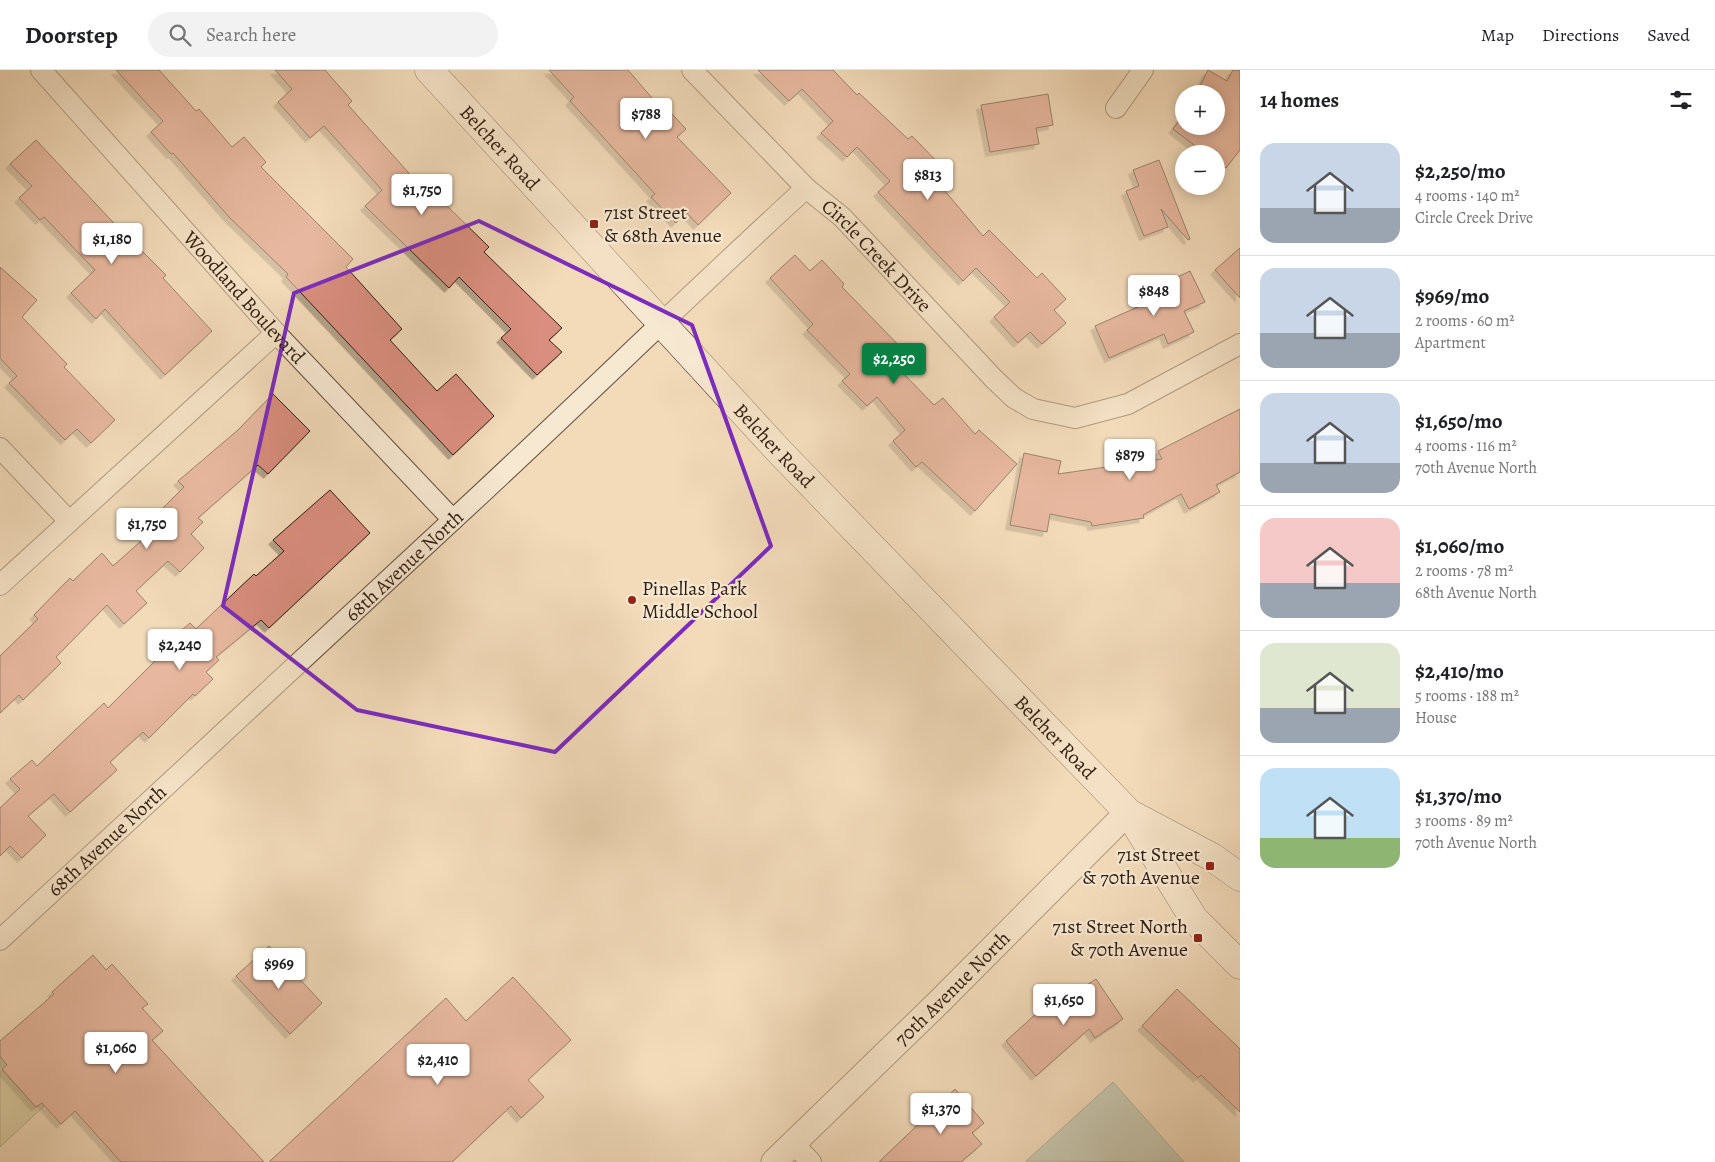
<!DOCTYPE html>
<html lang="en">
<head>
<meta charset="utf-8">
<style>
	:root { --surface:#fff; --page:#f2f2f2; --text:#202124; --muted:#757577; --line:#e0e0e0; --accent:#0b8043 }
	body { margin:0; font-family:Alegreya,serif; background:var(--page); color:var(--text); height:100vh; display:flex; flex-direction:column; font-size:19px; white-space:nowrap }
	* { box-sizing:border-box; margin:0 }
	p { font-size:16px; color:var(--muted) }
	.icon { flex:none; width:28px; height:28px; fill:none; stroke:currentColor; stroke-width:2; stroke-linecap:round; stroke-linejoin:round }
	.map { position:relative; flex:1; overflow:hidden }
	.panel { display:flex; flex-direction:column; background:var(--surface); width:475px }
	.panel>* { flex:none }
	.tools { position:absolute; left:1175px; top:15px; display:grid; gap:10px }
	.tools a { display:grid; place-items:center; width:50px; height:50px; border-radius:50%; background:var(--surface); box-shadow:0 2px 12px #0003; font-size:25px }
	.price { position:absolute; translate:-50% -42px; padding:0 11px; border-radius:5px; background:#fff; color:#222; font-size:16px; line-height:32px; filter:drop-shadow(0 1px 2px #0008) }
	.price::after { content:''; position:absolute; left:50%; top:30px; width:15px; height:11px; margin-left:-8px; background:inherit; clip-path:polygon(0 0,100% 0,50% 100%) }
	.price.on { background:var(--accent); color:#fff }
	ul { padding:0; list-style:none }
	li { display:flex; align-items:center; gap:15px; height:125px; padding:0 20px }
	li+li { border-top:1px solid var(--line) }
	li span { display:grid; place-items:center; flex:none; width:140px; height:100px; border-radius:15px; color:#555 }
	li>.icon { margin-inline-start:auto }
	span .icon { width:60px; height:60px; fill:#fffc; stroke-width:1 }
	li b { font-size:21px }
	h2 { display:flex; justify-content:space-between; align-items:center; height:60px; padding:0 20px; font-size:21px }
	header { display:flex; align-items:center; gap:30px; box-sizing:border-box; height:70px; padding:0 25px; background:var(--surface); border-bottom:1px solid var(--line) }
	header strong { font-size:24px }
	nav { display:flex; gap:28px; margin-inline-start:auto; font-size:18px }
	.search { width:350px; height:45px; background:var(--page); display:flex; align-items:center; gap:12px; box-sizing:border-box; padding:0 18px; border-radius:28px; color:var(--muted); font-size:19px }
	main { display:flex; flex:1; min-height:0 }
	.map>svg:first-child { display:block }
	.green { fill:#c2be8b; stroke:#796e4e }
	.water { fill:#9bbbb0; stroke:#707c71 }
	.building { fill:#da8e7f; stroke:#301e12; filter:url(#shadow) }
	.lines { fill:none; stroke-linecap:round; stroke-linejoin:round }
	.minor-casing { stroke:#614d3c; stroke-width:22 }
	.tertiary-casing { stroke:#614d3c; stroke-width:27 }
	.secondary-casing { stroke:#301e12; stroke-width:29 }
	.minor { stroke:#f7e8d2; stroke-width:20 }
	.tertiary { stroke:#f7e8d2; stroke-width:25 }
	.secondary { stroke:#f7e8d2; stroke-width:28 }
	.marked { fill:none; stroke:#7b2cbf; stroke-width:4; stroke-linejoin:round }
	.poi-dot { fill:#8f2418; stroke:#f7e8d2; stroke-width:2 }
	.labels { text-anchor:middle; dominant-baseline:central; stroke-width:4.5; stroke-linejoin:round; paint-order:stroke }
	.street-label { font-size:20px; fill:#301e12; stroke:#f7e8d2 }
	.poi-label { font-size:20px; fill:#301e12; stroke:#f7e8d2; text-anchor:start }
</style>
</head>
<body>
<header>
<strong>Doorstep</strong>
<div class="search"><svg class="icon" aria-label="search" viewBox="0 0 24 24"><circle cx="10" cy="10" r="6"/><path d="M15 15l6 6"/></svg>Search here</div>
<nav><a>Map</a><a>Directions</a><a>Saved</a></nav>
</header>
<main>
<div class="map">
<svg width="1240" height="1092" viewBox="0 0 1240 1092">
	<defs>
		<filter id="shadow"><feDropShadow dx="-4.5" dy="4.5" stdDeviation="0" flood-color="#0004"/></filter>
	</defs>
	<rect width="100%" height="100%" fill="#f3dbba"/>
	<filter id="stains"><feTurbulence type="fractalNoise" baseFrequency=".004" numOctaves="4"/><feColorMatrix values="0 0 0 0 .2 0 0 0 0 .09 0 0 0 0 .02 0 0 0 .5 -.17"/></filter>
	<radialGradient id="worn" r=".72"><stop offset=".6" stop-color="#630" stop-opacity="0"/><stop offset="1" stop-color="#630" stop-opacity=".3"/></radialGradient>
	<polygon class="green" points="0,986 7,995 2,1000 36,1037 42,1033 44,1036 0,1077"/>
	<polygon class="water" points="1113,1012 1184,1092 1026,1091"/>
	<g class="building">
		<polygon points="116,0 159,0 196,41 199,39 232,77 244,67 266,92 261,97 353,189 346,197 402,259 390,270 437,321 456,304 494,346 453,385 286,207 288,204 229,147 173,83 171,84 151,62 163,51"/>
		<polygon points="275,0 325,0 352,31 348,35 416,111 422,105 444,129 442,131 489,177 484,182 562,258 549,270 562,282 537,305 501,268 511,259 459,207 449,218 365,136 382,120 324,56 310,68 278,32 292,19"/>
		<polygon points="549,0 628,0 658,35 661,32 686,59 677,67 731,123 698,155 686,142 676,153 651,127 655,124 570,31 574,27"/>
		<polygon points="758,0 833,0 857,25 859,23 908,69 912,66 949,104 939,114 983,166 989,160 1037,208 1042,203 1066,229 1054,240 1066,253 1042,274 1030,262 1018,273 994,247 1010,232 976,198 963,211 878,122 890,111 857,77 847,87 821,63 833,51 802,19 789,31"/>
		<polygon points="1208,0 1227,11 1233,0 1240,0 1240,80 1226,98 1216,91 1216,84 1206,84 1173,59 1184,44 1184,56 1216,56 1216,24 1196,24"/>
		<polygon points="1048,24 1053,55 1036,58 1039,74 990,82 981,35"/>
		<polygon points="36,70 140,181 141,180 166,205 163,208 212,261 165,305 105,239 96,249 71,223 95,200 44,147 40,150 19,128 32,116 10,94"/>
		<polygon points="1159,90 1190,169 1188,170 1161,139 1168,157 1144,166 1126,121 1139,116 1133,100"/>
		<polygon points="1240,178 1240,228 1215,200"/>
		<polygon points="795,185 810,201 822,190 844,214 842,217 914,291 902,302 934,335 943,328 975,364 979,360 1017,394 975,441 922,392 916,397 893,371 905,360 877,327 867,336 842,311 850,304 807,260 813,254 770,208"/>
		<polygon points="0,197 37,230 22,247 67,294 64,297 115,350 91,373 77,359 65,370 9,313 17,306 0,288"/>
		<polygon points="1190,201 1205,232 1184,241 1194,262 1168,274 1164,264 1109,288 1095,256 1149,232 1144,223"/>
		<polygon points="273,324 310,361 268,404 258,395 198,448 203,452 191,464 204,478 180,502 168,491 136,521 147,533 124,554 107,535 56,587 61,593 23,630 19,625 0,643 0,586 38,549 34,545 70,508 73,511 102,483 113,496 158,456 151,450 184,417 178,411 238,360"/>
		<polygon points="1240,339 1240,402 1216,415 1220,422 1189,439 1181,424 1143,445 1144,448 1092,456 1091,452 1050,444 1047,462 1010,455 1024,383 1061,391 1058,404 1162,389 1158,381"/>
		<polygon points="330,420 370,463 269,558 261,550 216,587 219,590 206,602 213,609 195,626 193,624 149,668 143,662 110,692 117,700 70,742 54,724 28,746 46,765 22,788 10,776 0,786 0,738 20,719 10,709 32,690 37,696 104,633 108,638 170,576 167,573 190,553 196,559 254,504 256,506 284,481 273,470"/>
		<polygon points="269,876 322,933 290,964 236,906"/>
		<polygon points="93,885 106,900 112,894 148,934 142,938 163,961 152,970 264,1092 121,1092 75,1041 61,1054 42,1033 36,1037 2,999 7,995 0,986 0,971 54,924 52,922"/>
		<polygon points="513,907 571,970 528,1010 544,1027 521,1048 511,1036 452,1092 269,1092 446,928 466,951"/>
		<polygon points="1096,909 1123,949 1095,968 1089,959 1036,1006 1006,971 1047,934 1051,939"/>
		<polygon points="1177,919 1240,979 1240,1042 1201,1005 1198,1008 1142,956"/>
		<polygon points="955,1019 984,1053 972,1063 982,1074 961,1092 879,1092"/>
	</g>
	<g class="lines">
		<defs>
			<g id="minor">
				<path id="s1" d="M41,0L276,263L453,450"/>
				<path id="s2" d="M692,0L806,118L842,147L994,309L1014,328L1033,339L1075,348L1128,334L1240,274"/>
				<polyline points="1116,38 1143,0"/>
				<polyline points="0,378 69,451"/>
				<polyline points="0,515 276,263"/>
				<path id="s3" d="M0,870C151,728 304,589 455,448C573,339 688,226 806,118"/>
				<polyline points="794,1074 811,1092"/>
			</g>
			<g id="tertiary">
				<path id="s4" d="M774,1092L939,932L1128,742"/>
			</g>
			<g id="secondary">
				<path id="s5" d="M429,0L778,380L1128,742L1194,849L1240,895"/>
				<polyline points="1129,743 1212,787 1240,807"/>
			</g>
		</defs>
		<use href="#minor" class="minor-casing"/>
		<use href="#tertiary" class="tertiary-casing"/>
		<use href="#secondary" class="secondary-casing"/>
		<use href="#minor" class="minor"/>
		<use href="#tertiary" class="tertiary"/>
		<use href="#secondary" class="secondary"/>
	</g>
	<path d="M0 0H1240V1092H0ZM479,151L692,255L771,476L555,682L357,640L223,536L294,223Z" fill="#f3dbba" fill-opacity=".55" fill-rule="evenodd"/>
	<path class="marked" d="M479,151L692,255L771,476L555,682L357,640L223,536L294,223Z"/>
	<g class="poi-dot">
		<rect x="589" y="149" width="10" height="10" rx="2.5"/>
		<circle cx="632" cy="530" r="5"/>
		<rect x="1205" y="791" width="10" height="10" rx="2.5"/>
		<rect x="1193" y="863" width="10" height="10" rx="2.5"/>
	</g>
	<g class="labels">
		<g class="street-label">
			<text stroke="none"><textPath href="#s5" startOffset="105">Belcher Road</textPath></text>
			<text stroke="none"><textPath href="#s2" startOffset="262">Circle Creek Drive</textPath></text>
			<text stroke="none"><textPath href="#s1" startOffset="305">Woodland Boulevard</textPath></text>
			<text stroke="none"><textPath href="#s5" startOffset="510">Belcher Road</textPath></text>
			<text stroke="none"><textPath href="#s3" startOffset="551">68th Avenue North</textPath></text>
			<text stroke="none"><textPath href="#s5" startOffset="915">Belcher Road</textPath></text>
			<text stroke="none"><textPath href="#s3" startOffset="146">68th Avenue North</textPath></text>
			<text stroke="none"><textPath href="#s4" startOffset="249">70th Avenue North</textPath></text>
		</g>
		<g class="poi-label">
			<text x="604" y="142">71st Street<tspan x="604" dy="23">&amp; 68th Avenue</tspan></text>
			<text x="642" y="518">Pinellas Park<tspan x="642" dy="23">Middle School</tspan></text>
			<text x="1200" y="784" text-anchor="end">71st Street<tspan x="1200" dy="23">&amp; 70th Avenue</tspan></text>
			<text x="1188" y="856" text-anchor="end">71st Street North<tspan x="1188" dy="23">&amp; 70th Avenue</tspan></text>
		</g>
	</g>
	<rect width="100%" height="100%" filter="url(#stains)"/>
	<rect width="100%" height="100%" fill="url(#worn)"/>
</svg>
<div class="tools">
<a>+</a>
<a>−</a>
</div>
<b class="price" style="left:646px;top:70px">$788</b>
<b class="price" style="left:928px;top:131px">$813</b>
<b class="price" style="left:422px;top:146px">$1,750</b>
<b class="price" style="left:112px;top:195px">$1,180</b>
<b class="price" style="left:1154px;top:247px">$848</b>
<b class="price on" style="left:894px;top:315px">$2,250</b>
<b class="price" style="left:1130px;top:411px">$879</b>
<b class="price" style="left:147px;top:480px">$1,750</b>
<b class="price" style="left:180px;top:601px">$2,240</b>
<b class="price" style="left:279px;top:920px">$969</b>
<b class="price" style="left:1064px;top:956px">$1,650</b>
<b class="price" style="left:116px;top:1004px">$1,060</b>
<b class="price" style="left:438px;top:1016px">$2,410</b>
<b class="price" style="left:941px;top:1065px">$1,370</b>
</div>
<section class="panel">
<h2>14 homes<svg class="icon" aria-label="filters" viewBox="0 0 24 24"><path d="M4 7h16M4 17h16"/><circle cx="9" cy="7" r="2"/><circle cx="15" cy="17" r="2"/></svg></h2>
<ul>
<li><span style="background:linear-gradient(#c9d6e8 65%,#9aa5b1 0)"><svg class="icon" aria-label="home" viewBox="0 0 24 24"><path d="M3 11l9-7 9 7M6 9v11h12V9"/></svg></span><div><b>$2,250/mo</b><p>4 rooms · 140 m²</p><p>Circle Creek Drive</p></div></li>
<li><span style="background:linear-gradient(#c9d6e8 65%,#9aa5b1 0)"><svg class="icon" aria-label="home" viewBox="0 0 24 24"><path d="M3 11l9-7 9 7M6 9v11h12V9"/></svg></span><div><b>$969/mo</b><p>2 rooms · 60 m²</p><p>Apartment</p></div></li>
<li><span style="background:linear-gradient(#c9d6e8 70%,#9aa5b1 0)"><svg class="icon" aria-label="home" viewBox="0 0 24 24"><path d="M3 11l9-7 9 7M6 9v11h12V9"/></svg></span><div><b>$1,650/mo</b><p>4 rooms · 116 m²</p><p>70th Avenue North</p></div></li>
<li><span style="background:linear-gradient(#f6c9c9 65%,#9aa5b1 0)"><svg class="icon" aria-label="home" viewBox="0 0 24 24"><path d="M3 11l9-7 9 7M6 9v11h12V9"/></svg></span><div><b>$1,060/mo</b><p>2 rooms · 78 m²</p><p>68th Avenue North</p></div></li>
<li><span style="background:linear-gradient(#dfe7d0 65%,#9aa5b1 0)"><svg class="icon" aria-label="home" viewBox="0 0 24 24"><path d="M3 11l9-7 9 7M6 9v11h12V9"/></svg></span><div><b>$2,410/mo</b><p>5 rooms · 188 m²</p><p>House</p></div></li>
<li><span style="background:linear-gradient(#bfe0f5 70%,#8fb573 0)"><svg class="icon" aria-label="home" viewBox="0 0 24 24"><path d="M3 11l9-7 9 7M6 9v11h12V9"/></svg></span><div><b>$1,370/mo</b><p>3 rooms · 89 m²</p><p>70th Avenue North</p></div></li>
</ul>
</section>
</main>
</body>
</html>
